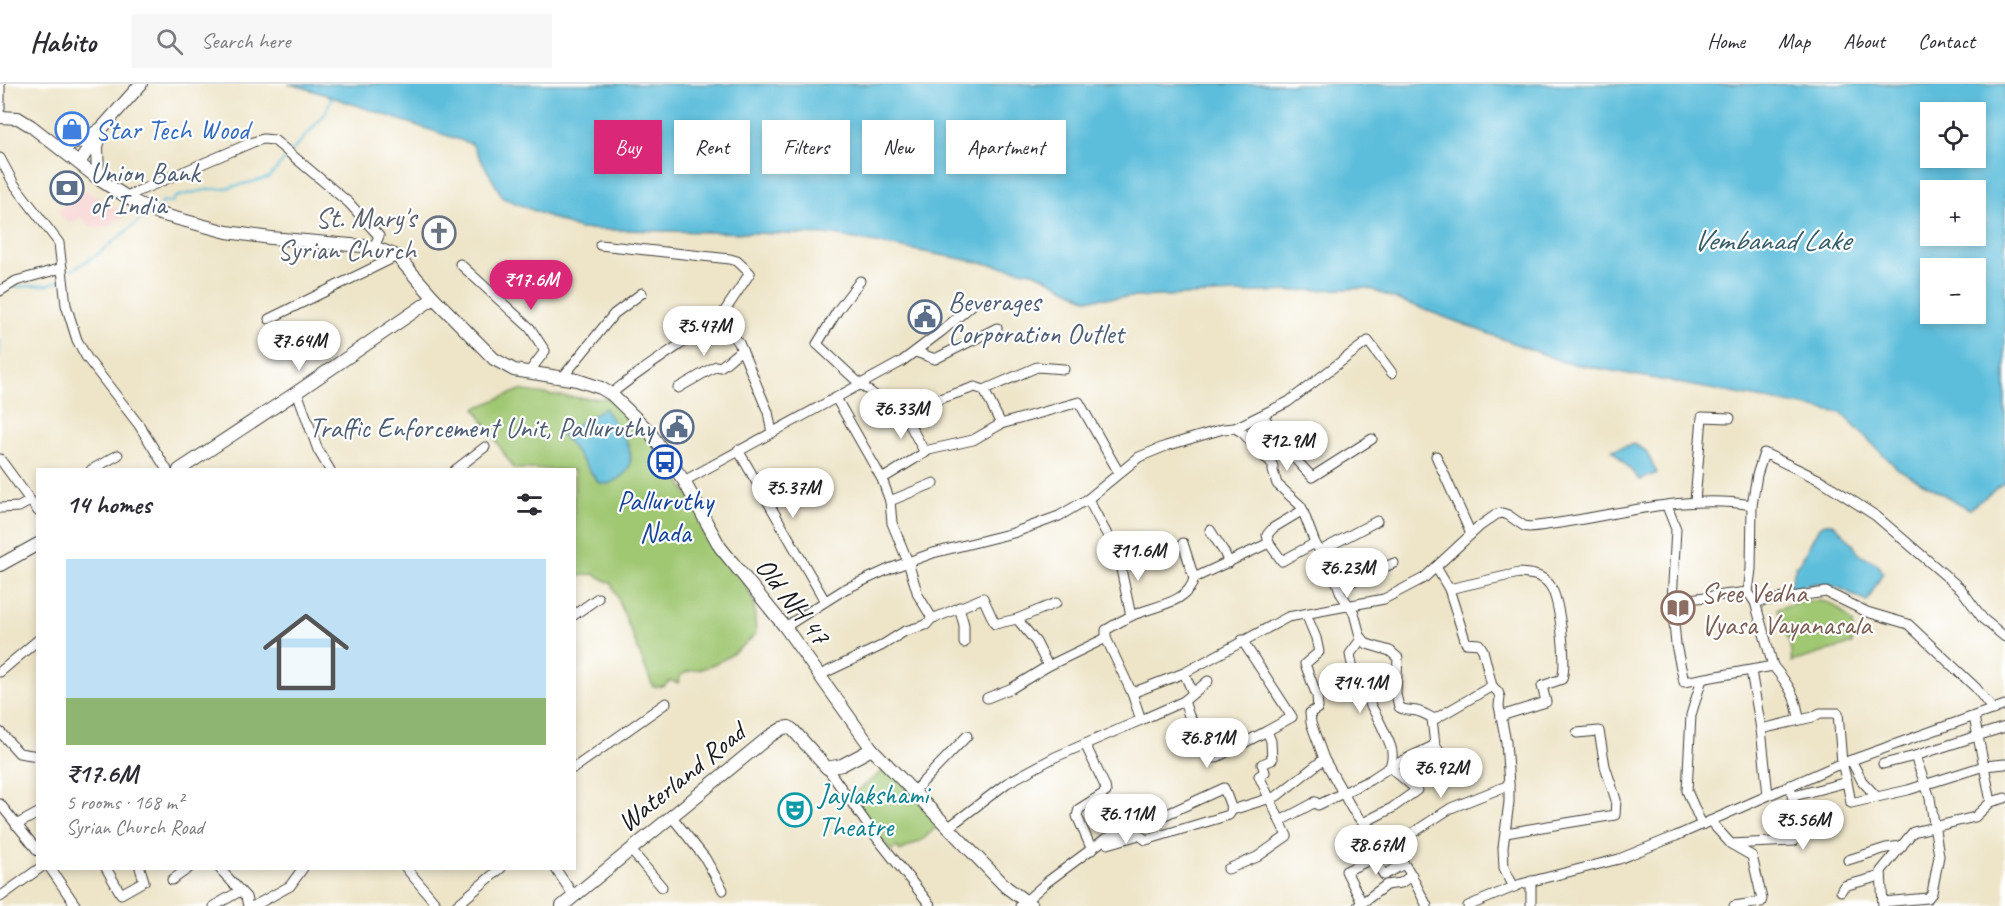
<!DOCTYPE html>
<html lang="en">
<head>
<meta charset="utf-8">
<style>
	:root { --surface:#fff; --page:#f7f7f7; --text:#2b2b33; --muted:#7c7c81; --line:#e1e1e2; --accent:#db2777 }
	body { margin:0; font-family:Caveat,sans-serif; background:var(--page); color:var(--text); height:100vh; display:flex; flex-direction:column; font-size:22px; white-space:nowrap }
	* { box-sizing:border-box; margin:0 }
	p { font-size:20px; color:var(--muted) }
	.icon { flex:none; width:33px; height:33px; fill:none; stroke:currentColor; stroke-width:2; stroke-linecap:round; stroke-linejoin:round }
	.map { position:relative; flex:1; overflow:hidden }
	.details { position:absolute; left:36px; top:384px; width:540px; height:402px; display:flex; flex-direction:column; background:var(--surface); border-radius:0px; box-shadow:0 3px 9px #0003 }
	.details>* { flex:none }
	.guide { position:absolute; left:594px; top:36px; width:570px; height:54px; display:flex; gap:12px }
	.controls { position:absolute; left:1920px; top:18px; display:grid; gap:12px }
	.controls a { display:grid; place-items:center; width:66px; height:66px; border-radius:0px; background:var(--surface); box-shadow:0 3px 9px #0003; font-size:30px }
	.price { position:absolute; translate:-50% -51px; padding:0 14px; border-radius:21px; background:#fff; color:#222; font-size:20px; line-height:39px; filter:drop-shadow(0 2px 3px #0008) }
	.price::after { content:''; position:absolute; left:50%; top:36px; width:18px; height:14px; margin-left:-9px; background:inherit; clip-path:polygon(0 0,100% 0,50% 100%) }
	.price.active { background:var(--accent); color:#fff }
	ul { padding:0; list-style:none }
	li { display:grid; align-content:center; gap:12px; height:318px; padding:0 30px }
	li span { display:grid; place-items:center; height:186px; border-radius:0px; color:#555 }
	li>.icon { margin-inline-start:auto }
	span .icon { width:108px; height:108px; fill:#fffc; stroke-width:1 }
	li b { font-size:26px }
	h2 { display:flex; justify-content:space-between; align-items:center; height:72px; padding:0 30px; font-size:26px }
	.chip { padding:0 21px; border-radius:0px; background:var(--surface); box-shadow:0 3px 9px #0003; font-size:21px; line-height:54px }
	.chip.active { background:var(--accent); color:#fff }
	header { display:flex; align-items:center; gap:36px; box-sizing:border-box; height:84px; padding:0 30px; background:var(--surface); border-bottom:2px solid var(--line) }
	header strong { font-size:28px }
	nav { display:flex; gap:33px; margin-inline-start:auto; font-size:21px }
	.search { width:420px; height:54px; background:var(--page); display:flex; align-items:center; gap:15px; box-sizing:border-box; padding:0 21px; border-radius:0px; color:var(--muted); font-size:22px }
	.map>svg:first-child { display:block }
	.built { fill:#f7d0cf }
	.green { fill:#a0c772; stroke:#5e7247; stroke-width:1.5 }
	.water { fill:#5dbedb; stroke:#3c6d7c; stroke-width:1.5; fill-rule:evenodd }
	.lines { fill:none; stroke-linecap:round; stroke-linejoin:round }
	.stream { stroke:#5dbedb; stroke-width:2 }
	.minor-casing { stroke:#3c3a36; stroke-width:11 }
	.major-casing { stroke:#3c3a36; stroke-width:14 }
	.minor { stroke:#fff; stroke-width:9 }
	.major { stroke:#fff; stroke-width:12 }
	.labels { text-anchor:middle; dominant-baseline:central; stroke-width:4.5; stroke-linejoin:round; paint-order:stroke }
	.shop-label { font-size:28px; fill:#366cbe; stroke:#fff; text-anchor:start }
	.service-label { font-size:28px; fill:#4e5e75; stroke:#fff; text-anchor:start }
	.worship-label { font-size:28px; fill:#5b616d; stroke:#fff; text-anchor:end }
	.transit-label { font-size:28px; fill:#164399; stroke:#fff }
	.education-label { font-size:28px; fill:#785e54; stroke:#fff; text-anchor:start }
	.street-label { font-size:28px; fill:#1c1c1c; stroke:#fff }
	.culture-label { font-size:28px; fill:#0d838f; stroke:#fff; text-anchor:start }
	.water-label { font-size:30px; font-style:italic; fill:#365d68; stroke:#fff }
</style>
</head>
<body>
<header>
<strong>Habito</strong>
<div class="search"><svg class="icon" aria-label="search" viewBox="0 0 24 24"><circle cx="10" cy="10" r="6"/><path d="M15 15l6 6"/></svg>Search here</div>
<nav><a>Home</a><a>Map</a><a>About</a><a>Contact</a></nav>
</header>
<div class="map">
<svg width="2005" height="822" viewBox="0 0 2005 822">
	<rect width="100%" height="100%" fill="#fff"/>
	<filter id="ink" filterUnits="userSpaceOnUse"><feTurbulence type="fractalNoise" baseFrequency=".0167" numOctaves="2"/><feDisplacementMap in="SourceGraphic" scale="12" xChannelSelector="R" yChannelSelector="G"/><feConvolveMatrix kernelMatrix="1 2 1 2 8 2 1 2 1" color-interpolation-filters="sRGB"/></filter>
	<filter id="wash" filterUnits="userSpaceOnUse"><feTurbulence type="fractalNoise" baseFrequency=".008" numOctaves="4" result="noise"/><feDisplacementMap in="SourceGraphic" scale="24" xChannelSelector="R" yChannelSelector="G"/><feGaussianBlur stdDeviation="1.35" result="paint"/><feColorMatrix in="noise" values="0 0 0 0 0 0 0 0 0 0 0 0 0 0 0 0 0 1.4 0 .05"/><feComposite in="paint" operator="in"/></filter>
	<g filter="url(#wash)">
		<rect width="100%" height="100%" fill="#eee5c9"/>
		<polygon class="built" points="84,106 126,130 108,143 91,143 81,133 70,140 57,127"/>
		<g class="green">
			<path d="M520,306C551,311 580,316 611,314L652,356L740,489L754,519L756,550C740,565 728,575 707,583C696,588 692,583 680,592L679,599L670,597L664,602L653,603L612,500L594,490L579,492L574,478V386L514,385L475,324Z"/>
			<path d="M1800,517C1832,516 1831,517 1853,539L1852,560L1792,578L1790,561L1778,525Z"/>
			<polygon points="888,683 941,739 922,756 900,767 897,763 891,767 847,715"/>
		</g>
		<g class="water">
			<path d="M288,0H2005V398L1969,425L1898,385L1841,329L1564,278L1367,204L1087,215L1036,189L834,151L579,145L503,114L472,60L302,3ZM1976,28V74H1930V28ZM1976,106V152H1930V106ZM1930,184H1976V230H1930Z"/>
			<path d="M604,324C614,339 639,366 628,385C625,392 615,396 609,400L599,399L562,350Z"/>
			<polygon points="1634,360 1646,367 1657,389 1640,396 1612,366"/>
			<polygon points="1825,440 1834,440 1853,460 1858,469 1878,480 1883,488 1867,518 1840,504 1817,499 1789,505 1796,482 1802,475 1819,443"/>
		</g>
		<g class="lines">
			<g class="stream">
				<polyline points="292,67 325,30 332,13"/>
				<polyline points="160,122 163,117 172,119 174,114 182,111 210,105 223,105 268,94 288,72"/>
				<polyline points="72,186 98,170 140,136"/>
				<polyline points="14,203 48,201 61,196"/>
				<polyline points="0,256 0,273"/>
			</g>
		</g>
	</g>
	<g filter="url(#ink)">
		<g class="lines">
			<defs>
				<g id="minor">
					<polyline points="0,0 0,24"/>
					<polyline points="0,74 14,100 59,159 66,221 77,256 87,274 139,341 167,386"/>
					<polyline points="127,112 253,58 263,55 274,56 349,119 379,152 374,163"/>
					<polyline points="600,161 730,175 737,177 750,189 720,234"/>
					<polyline points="460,180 530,244 545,267 529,288"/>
					<polyline points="860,197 838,226 817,260 860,300 898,329 975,303 984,306 1001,340"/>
					<polyline points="0,207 16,197 62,184"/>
					<polyline points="269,235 397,172"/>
					<polyline points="916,268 935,275 997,244"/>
					<polyline points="562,294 614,230 642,209"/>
					<path d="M678,304L716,282L720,283C728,278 734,271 742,266"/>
					<polyline points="984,306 1037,283 1064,285"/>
					<polyline points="297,308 318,366 330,386"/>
					<path d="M611,310C645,282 683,259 720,234L739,259L768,328L772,349"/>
					<polyline points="836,314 882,395 890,417 892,439 908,478 918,511 932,534 937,533 983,514 995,540 1017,535 1036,558 1048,582"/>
					<polyline points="903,328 925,369"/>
					<polyline points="1263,332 1298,378 1312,393 1372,355"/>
					<polyline points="1235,344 1288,318 1368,257 1392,289"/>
					<polyline points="738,366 825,517"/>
					<polyline points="1436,372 1471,450"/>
					<polyline points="0,375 38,427"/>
					<polyline points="91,386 118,371"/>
					<polyline points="455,386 485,363"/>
					<polyline points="882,395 929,366 973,356 1001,340 1079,318 1119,389"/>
					<polyline points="684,397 901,278 942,247 972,221"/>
					<polyline points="1088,415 1118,471 1131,532"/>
					<polyline points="890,417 934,399"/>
					<polyline points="1695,417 1702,333 1730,334"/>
					<polyline points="1752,421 1751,485 1748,508 1755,518"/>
					<polyline points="1667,422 1676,445 1672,517 1676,561 1684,598 1773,582 1755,518 1826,508 1867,528 1908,540 1976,604 1993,626"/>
					<polyline points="0,424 19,423 30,417"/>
					<polyline points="1303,426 1273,444 1267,451 1269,459 1282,477 1315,459"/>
					<polyline points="1210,446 1224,468 1229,479"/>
					<polyline points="1183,459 1194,494"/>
					<polyline points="1320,467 1377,437"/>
					<polyline points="1436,483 1449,505 1466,559 1479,560 1483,566 1492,602"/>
					<polyline points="1340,494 1344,501 1394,479"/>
					<path d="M1449,505L1519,489C1530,490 1541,490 1549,500C1560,513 1567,579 1562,595L1542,602L1546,618L1501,632"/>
					<polyline points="1672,517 1748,508"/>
					<polyline points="959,523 964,541 964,559"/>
					<polyline points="1306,530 1316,554 1319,568 1305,580 1317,612 1318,624 1310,629 1311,639 1324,675"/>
					<polyline points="574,531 598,514"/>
					<polyline points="1017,535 1056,519"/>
					<path d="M785,543L845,505L889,485L933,469L1013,449L1059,432L1088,415L1139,373L1166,362L1223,345L1235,344L1243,349L1262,371L1270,377L1273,382V387L1277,400L1301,422L1315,459L1335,493L1341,510L1354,529L1360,552L1367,560L1390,567L1398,574L1396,610L1399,623C1406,628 1413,625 1420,628C1426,630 1430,633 1435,635L1492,602L1498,608L1500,613L1499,622L1506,658L1509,701V718L1503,764L1504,784L1514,803"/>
					<polyline points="1106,554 1132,609"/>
					<path d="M1242,556L1292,633L1267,647L1271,657L1272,676L1262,680L1265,688L1259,692L1280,737L1312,720L1315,718L1318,721L1370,696L1390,683C1391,679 1393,674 1392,669C1392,662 1387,654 1384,647C1373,621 1354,599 1350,570L1362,554"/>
					<path d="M1773,582C1788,600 1797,613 1799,636"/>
					<polyline points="1751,587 1761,645 1768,711"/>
					<polyline points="0,588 38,556"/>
					<polyline points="1184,589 1193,609"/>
					<polyline points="820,591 881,562 905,547 926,541 932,534"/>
					<polyline points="1702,595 1691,631 1687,707 1702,741"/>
					<path d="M987,614L1012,604L1048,582L1106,554V546C1114,541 1123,536 1131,532C1151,522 1189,520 1194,494L1269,459"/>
					<polyline points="1184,617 1189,632 1215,674 1267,647"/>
					<polyline points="1974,633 1984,682 2005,680"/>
					<polyline points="1432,635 1435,661 1449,682"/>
					<polyline points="1141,636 1184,617 1208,597"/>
					<polyline points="1761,645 1813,633 1820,629 1838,629 1842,679 1847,698"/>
					<polyline points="0,648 19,669 38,672"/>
					<polyline points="1085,660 1105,702 1106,708 1079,725 1077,732 1092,766"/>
					<polyline points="1851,676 1862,697 1877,713 1908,706 1984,682 1991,718"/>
					<polyline points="1883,680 1915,672 2005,643"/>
					<polyline points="574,684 666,619"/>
					<polyline points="827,684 877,754 931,822"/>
					<polyline points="914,707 967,652"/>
					<polyline points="1794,712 1847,698 1851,719 1877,713"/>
					<polyline points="0,720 38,767"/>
					<polyline points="672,733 705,774 723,806"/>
					<polyline points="1710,737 1731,760 1752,772 1762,815 1761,818 1734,822"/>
					<polyline points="1363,739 1392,724 1417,706 1390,683 1435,661"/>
					<polyline points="16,741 38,729"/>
					<path d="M949,743L1007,699L1055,673L1141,636L1132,609L1184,589L1288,533L1384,515L1424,494L1480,442L1497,430L1502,429L1508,431L1524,442L1529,443C1602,436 1680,408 1752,421L1757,391L1764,369L1822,397L1876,432L1961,505L1983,535L2005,553"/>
					<polyline points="1506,749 1615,731 1616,716 1605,682 1599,647 1577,649"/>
					<polyline points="1105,755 1108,760 1139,751 1146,756 1229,731 1232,726"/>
					<polyline points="1731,760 1794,757 1797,735 1790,701"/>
					<polyline points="1391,763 1451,724 1509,701"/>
					<polyline points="630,765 662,803"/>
					<polyline points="1848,776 1886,764 1902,762"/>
					<polyline points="50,784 76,822"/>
					<polyline points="106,784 121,810 144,797 140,784"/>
					<polyline points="219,784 246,813 248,822"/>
					<polyline points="406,784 438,822"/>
					<polyline points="555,784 574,812"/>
					<polyline points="1228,785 1257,773 1287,752 1280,737"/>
					<polyline points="172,796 189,784"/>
					<polyline points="1531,797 1531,822"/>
					<polyline points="1841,807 1844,802 1881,792"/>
					<polyline points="0,813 40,784"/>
					<polyline points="1883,818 1928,814 1932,809 1939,772 1930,714 1915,672"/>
					<polyline points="1362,819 1346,787 1372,775 1376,778 1384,791 1404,780"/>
					<polyline points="214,822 240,807"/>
					<polyline points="254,822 290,802 303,784"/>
					<polyline points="456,822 501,784"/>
					<polyline points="1020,822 1047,798 1105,755 1152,737 1224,704 1232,726 1277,712 1324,675 1352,725 1366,743 1381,748 1409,787 1427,822"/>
					<polyline points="1358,822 1386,801 1401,799 1412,791"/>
					<polyline points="1468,822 1521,800 1619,775 1676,752 1835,682 2005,621"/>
					<polyline points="1883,822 1881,787 1913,748 1975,733 1991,718 2005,714"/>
				</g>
				<g id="major">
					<polyline points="0,33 18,34 31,42 100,96 133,117 160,130 227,148 271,154 374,163 397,172 434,214 494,275 514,286 577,296 601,304 611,310 649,347 684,397 720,463 785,543 872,665 1006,803 1032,822"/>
					<polyline points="60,64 84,56 102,44"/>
					<polyline points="79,79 96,53"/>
					<polyline points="98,94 97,63 102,44 141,0"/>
					<polyline points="179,386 297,308 434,214"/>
					<polyline points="0,481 38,460"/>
					<polyline points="562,822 770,652 783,644 789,643 794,647 827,684 842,681 872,665"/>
				</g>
			</defs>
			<use href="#minor" class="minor-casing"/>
			<use href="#major" class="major-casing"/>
			<use href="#minor" class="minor"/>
			<use href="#major" class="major"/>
		</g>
	</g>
	<defs>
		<symbol id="shop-ring" viewBox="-11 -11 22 22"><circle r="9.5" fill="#fff" stroke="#3f7fe0" stroke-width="1.5"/><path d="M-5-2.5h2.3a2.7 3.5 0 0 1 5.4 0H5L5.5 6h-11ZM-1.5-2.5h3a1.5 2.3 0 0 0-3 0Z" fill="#3f7fe0"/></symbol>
		<symbol id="bank-ring" viewBox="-11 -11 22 22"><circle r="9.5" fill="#fff" stroke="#5c6f8a" stroke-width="1.5"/><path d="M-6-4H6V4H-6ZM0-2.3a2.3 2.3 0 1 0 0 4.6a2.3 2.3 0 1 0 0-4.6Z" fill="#5c6f8a"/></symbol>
		<symbol id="church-ring" viewBox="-11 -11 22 22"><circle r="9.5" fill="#fff" stroke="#6b7280" stroke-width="1.5"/><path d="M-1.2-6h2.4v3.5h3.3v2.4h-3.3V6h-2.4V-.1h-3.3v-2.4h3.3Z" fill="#6b7280"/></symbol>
		<symbol id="civic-ring" viewBox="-11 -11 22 22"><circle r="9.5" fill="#fff" stroke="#5c6f8a" stroke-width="1.5"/><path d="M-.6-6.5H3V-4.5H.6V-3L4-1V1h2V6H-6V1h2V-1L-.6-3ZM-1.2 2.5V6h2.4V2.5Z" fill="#5c6f8a"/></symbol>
		<symbol id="bus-ring" viewBox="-11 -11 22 22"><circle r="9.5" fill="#fff" stroke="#1a4fb4" stroke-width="1.5"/><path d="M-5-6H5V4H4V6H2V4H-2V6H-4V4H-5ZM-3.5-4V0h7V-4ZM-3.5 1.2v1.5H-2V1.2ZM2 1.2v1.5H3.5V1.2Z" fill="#1a4fb4"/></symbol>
		<symbol id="library-ring" viewBox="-11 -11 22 22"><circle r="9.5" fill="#fff" stroke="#8d6e63" stroke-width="1.5"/><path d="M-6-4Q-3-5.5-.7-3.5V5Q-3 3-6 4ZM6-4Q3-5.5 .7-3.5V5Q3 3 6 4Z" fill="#8d6e63"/></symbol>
		<symbol id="theatre-ring" viewBox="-11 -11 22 22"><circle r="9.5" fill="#fff" stroke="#0f9aa8" stroke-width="1.5"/><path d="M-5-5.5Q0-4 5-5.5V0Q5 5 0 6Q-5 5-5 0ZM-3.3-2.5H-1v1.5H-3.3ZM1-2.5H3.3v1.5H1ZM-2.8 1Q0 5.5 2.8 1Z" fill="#0f9aa8"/></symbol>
	</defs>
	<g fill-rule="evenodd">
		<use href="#shop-ring" x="53" y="26" width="38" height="38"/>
		<use href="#bank-ring" x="48" y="85" width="38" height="38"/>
		<use href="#church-ring" x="420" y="130" width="38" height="38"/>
		<use href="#civic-ring" x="906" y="214" width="38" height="38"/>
		<use href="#civic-ring" x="658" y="324" width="38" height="38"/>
		<use href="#bus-ring" x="646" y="359" width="38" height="38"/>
		<use href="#library-ring" x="1659" y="505" width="38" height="38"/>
		<use href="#theatre-ring" x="776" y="707" width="38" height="38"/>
	</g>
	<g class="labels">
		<g class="shop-label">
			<text x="95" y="45">Star Tech Wood</text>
		</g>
		<g class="service-label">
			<text x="90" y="88">Union Bank<tspan x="90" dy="32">of India</tspan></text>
			<text x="948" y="217">Beverages<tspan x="948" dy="32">Corporation Outlet</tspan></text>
			<text x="654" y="343" text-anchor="end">Traffic Enforcement Unit, Palluruthy</text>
		</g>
		<g class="worship-label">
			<text x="416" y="133">St. Mary's<tspan x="416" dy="32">Syrian Church</tspan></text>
		</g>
		<g class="transit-label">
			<text x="665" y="416">Palluruthy<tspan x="665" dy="32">Nada</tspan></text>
		</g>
		<g class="education-label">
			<text x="1701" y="508">Sree Vedha<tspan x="1701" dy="32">Vyasa Vayanasala</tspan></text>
		</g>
		<g class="street-label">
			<text transform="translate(793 517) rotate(52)">Old NH 47</text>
			<text transform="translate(681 693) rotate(-39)">Waterland Road</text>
		</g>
		<g class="culture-label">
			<text x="818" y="710">Jaylakshami<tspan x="818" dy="32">Theatre</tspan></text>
		</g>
		<g class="water-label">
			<text x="1771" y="156">Vembanad Lake</text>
		</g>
	</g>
</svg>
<div class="controls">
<a><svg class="icon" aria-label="locate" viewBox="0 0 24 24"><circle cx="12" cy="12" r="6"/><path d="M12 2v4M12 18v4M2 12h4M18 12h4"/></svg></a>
<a>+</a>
<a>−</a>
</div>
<b class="price active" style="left:531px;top:227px">₹17.6M</b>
<b class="price" style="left:704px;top:273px">₹5.47M</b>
<b class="price" style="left:299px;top:288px">₹7.64M</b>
<b class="price" style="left:901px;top:356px">₹6.33M</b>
<b class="price" style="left:1287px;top:388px">₹12.9M</b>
<b class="price" style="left:793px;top:435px">₹5.37M</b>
<b class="price" style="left:1138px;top:498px">₹11.6M</b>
<b class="price" style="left:1347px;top:515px">₹6.23M</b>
<b class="price" style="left:1360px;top:630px">₹14.1M</b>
<b class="price" style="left:1207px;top:685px">₹6.81M</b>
<b class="price" style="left:1441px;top:715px">₹6.92M</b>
<b class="price" style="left:1126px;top:761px">₹6.11M</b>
<b class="price" style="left:1803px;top:767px">₹5.56M</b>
<b class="price" style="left:1376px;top:792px">₹8.67M</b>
<div class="guide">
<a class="chip active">Buy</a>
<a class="chip">Rent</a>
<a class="chip">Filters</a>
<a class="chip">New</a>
<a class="chip">Apartment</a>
</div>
<section class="details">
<h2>14 homes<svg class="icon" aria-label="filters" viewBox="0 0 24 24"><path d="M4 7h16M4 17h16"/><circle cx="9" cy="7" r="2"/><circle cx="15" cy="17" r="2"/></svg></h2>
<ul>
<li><span style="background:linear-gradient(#bfe0f5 75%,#8fb573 0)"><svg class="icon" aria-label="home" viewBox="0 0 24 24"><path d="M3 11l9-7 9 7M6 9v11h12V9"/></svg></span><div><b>₹17.6M</b><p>5 rooms · 168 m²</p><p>Syrian Church Road</p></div></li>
</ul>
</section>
</div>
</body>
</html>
